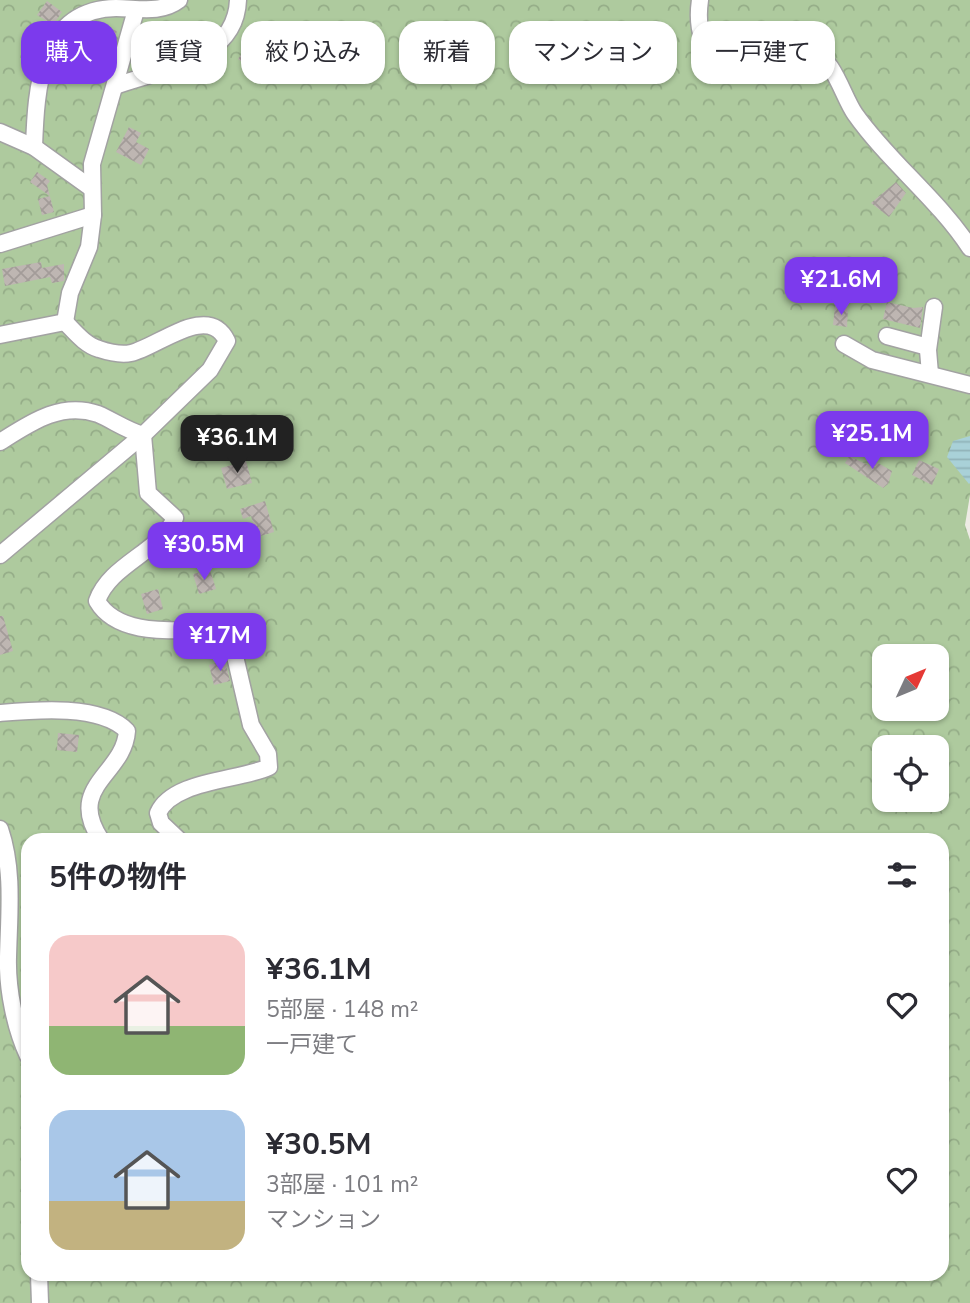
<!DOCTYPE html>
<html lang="ja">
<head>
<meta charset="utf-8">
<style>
	:root { --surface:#fff; --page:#f7f7f7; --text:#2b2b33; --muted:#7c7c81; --accent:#7c3aed }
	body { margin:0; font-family:"Nunito Sans","Noto Sans JP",sans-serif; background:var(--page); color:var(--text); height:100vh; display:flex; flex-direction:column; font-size:26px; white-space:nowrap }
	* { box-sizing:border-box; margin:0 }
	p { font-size:23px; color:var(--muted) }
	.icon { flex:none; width:38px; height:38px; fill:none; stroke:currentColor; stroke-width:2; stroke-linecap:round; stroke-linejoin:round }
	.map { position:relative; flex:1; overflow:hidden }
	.drawer { position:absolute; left:21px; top:833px; width:928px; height:448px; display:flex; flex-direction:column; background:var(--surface); border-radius:21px; box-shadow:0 2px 5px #0004 }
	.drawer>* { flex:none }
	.banner { position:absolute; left:21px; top:21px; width:929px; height:63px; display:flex; gap:14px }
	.needle { width:46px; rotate:46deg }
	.fabs { position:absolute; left:872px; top:644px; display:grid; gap:14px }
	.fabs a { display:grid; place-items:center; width:77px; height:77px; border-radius:14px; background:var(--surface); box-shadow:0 2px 5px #0004; font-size:35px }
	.price { position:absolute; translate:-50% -60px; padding:0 16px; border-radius:14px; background:var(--accent); color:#fff; font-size:23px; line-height:46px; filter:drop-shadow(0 2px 4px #0008) }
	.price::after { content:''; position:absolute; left:50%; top:42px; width:21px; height:16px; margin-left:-10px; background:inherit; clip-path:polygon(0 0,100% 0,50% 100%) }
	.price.active { background:#222; color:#fff }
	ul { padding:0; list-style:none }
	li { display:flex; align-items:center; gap:21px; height:175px; padding:0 28px }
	li span { display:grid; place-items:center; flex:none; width:196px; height:140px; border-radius:21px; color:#555 }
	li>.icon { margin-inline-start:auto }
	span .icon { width:84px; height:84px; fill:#fffc; stroke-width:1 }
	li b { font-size:30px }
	h2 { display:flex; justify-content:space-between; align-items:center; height:84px; padding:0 28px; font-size:30px }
	.pill { padding:0 24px; border-radius:21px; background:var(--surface); box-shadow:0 2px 5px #0004; font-size:24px; line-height:63px }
	.pill.active { background:var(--accent); color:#fff }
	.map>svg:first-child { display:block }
	.forest { fill:url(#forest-crowns); fill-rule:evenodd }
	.water { fill:url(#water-rules) }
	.building { fill:url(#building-cross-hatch) }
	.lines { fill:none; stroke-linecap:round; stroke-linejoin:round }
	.minor-casing { stroke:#a2a2a2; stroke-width:19 }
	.minor { stroke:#fff; stroke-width:16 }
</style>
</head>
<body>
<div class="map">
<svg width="970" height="1303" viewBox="0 0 970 1303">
	<defs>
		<pattern id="forest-crowns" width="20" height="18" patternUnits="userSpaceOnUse" patternTransform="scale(1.75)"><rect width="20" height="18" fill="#aeca9e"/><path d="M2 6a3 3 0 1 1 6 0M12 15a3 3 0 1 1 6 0" fill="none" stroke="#95ad88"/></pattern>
		<pattern id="water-rules" width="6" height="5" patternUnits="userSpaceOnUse" patternTransform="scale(1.75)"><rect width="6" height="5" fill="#a9d1d8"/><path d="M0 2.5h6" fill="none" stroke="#91b3b9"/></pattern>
		<pattern id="building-cross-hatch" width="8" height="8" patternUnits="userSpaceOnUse" patternTransform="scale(1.75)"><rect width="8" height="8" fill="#beb6b2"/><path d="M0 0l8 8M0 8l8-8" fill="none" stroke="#a39c99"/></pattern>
	</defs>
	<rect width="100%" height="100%" fill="#eeebe5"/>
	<path class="forest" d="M0,0H970V495L965,525L970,540V1303H0ZM884,656H936V709H884ZM884,747H936V800H884ZM28,840H942V1274H28Z"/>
	<polygon class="water" points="970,436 970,483 969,484 947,457 953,441"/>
	<g class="building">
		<polygon points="47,1 62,12 53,25 37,15"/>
		<polygon points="100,25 117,31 102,77 59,63 64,47 89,56"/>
		<polygon points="261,25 278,31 272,48 267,46 246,76 244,74 247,66 238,59 245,49 251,53"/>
		<polygon points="29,32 45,37 38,52 24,48"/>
		<polygon points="129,127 141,133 136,142 149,149 141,165 116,152"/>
		<polygon points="37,172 50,181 47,185 54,212 42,215 38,199 50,196 30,182"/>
		<polygon points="896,182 906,193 889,217 871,203"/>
		<polygon points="41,262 42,268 64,264 64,281 52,283 50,277 5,286 2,269"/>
		<polygon points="887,302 913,308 923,307 920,328 883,319"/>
		<polygon points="835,306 848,308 847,327 833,325"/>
		<polygon points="849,456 870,466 871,463 878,463 892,471 888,484 883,488 845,463"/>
		<polygon points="919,460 939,469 932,485 912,475"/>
		<polygon points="246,461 252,483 227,489 221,468"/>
		<polygon points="265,501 274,532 257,537 251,516 243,519 240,509"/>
		<polygon points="210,570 216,589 199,594 193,574"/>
		<polygon points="158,589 163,609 147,614 141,594"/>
		<polygon points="0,616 3,616 13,651 0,655"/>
		<polygon points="225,660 230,681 214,685 209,665"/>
		<polygon points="58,733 79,735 77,752 57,750"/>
	</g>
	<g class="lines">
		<defs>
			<g id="minor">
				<path d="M700,0C696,27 702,56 729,67C750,62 794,46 813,52C834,59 843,97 855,114C889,162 938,199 970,248"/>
				<path d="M115,86C161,69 236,61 238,0"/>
				<polyline points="0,132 34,147 91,188"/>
				<path d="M34,147C36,89 40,9 116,8C137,8 161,14 179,0"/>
				<polyline points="0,244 93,215"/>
				<polyline points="65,322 70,293 89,247 93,215 92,164 136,10"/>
				<polyline points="0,335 65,322"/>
				<polyline points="887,336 928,347"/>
				<polyline points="844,344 872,360 970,385"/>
				<polyline points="930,374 928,350 934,307"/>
				<path d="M143,435L148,493L175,518C159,553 110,564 97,601C119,639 181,629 220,630L231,639L251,725L268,754L269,767C238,781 173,780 158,813L161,823L179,840"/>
				<path d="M0,442C30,423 61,401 98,414C114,421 126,430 143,435"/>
				<path d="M0,555L143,435L210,370L227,341C208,302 158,347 131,353C121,355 108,352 99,349C85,345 75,332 65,322"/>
				<path d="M0,713C35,710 101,704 127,731C124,775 65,786 101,840"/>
				<path d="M0,829C14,870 9,914 8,957C7,989 15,1028 28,1056"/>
				<polyline points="39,1274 40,1303"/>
			</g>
		</defs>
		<use href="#minor" class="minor-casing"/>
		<use href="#minor" class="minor"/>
	</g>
</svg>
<div class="fabs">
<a><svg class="needle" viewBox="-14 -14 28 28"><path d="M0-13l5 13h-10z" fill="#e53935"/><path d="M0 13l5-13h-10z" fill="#7c7c81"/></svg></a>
<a><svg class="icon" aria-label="locate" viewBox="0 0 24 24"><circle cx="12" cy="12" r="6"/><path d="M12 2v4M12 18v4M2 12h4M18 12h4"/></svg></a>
</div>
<b class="price" style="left:841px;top:317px">¥21.6M</b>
<b class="price" style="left:872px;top:471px">¥25.1M</b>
<b class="price active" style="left:237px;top:475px">¥36.1M</b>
<b class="price" style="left:204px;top:582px">¥30.5M</b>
<b class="price" style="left:220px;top:673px">¥17M</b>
<div class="banner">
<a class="pill active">購入</a>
<a class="pill">賃貸</a>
<a class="pill">絞り込み</a>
<a class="pill">新着</a>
<a class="pill">マンション</a>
<a class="pill">一戸建て</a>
</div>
<section class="drawer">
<h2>5件の物件<svg class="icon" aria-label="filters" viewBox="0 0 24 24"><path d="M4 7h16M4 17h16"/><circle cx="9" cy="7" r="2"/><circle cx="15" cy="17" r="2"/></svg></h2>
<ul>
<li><span style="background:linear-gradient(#f6c9c9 65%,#8fb573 0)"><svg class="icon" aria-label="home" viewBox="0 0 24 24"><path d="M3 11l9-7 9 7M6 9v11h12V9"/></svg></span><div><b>¥36.1M</b><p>5部屋 · 148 m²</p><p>一戸建て</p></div><svg class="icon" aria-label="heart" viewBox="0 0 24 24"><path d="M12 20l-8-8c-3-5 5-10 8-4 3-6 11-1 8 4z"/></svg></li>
<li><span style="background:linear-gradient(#a9c7e8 65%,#c2b280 0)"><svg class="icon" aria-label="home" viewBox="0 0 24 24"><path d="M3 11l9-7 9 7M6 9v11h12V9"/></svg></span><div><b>¥30.5M</b><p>3部屋 · 101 m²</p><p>マンション</p></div><svg class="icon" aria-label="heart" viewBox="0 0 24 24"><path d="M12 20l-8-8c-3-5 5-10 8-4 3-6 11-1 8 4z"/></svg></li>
</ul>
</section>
</div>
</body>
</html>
